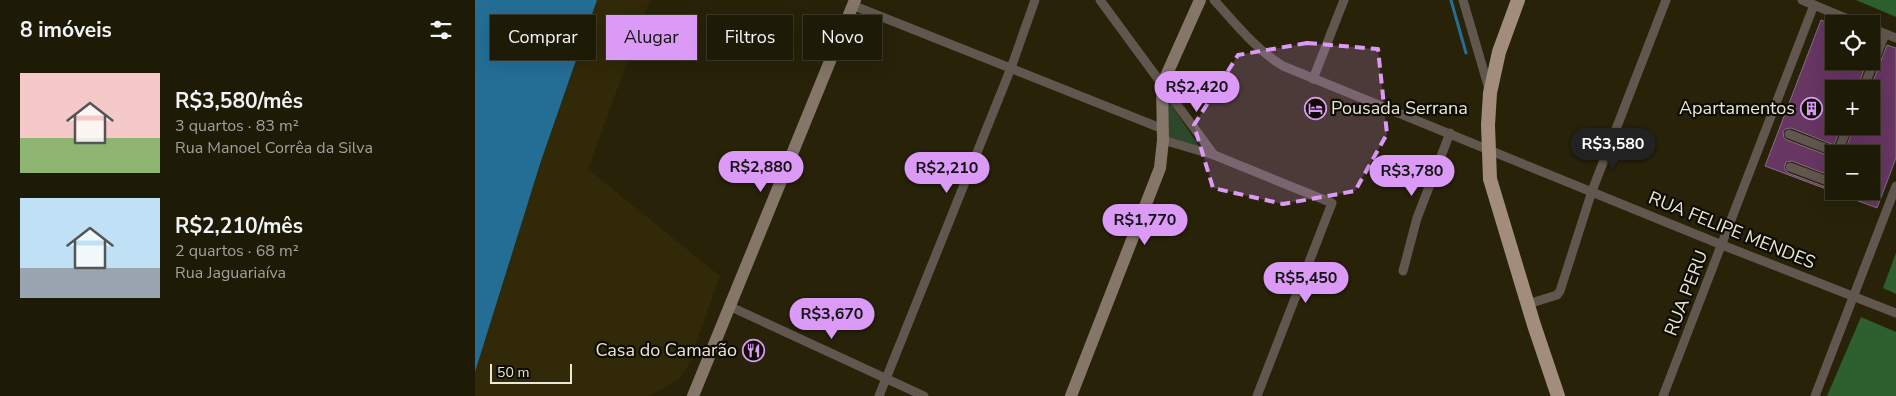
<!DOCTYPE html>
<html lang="pt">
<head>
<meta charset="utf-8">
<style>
	:root { --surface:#1d1a06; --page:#2a2714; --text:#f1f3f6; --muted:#a0a19b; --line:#3b3828; --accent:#da9af6 }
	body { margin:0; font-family:"Nunito Sans",sans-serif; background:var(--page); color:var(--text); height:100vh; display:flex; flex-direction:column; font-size:19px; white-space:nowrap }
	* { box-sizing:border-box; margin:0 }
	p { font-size:16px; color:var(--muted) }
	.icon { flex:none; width:28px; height:28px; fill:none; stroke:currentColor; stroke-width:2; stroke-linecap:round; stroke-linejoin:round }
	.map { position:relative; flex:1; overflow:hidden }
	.drawer { display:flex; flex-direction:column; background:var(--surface); width:475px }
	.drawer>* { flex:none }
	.banner { position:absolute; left:15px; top:15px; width:475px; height:45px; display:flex; gap:10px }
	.controls { position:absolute; left:1350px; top:15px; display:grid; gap:10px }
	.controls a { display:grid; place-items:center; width:55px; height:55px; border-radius:0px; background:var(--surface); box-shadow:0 5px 20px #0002,0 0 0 1px var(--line); font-size:25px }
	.scale { position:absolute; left:15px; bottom:12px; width:82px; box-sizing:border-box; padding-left:5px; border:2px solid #e9e7d7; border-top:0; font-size:14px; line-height:18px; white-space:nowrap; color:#e9e7d7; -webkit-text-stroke:4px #0e0c03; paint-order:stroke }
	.price { position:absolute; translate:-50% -42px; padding:0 11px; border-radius:18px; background:var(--accent); color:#111; font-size:16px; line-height:32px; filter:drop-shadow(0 1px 2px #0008) }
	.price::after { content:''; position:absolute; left:50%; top:30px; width:15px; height:11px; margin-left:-8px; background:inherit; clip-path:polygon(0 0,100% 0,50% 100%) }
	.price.selected { background:#222; color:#fff }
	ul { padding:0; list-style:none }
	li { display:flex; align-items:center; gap:15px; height:125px; padding:0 20px }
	li span { display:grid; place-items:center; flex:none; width:140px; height:100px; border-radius:0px; color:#555 }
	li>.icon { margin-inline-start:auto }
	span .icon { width:60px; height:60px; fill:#fffc; stroke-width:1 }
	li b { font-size:21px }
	h2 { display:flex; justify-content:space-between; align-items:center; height:60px; padding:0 20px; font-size:21px }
	.pill { padding:0 18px; border-radius:0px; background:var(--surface); box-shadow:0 5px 20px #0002,0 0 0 1px var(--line); font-size:18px; line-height:45px }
	.pill.selected { background:var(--accent); color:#111 }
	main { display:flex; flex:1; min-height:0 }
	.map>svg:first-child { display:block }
	.green { fill:#2c472c }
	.forest { fill:#2e5f2f }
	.sand { fill:#312907 }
	.water { fill:#246e95 }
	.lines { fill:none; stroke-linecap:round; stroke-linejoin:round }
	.stream { stroke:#246e95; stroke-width:3 }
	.building { fill:#673663; stroke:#856d82 }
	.street { stroke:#62574f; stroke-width:9 }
	.secondary { stroke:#867569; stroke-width:12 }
	.primary { stroke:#a28c7c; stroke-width:14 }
	.marked { fill:#da9af6; fill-opacity:0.2; stroke:#da9af6; stroke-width:4; stroke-dasharray:10 6; stroke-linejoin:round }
	.labels { text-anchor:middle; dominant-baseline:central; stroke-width:4.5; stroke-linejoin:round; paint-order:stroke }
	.poi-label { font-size:18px; fill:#e9e7d7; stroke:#0e0c03; text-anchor:end }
	.street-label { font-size:18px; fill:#e9e7d7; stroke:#0e0c03 }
</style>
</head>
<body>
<main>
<section class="drawer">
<h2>8 imóveis<svg class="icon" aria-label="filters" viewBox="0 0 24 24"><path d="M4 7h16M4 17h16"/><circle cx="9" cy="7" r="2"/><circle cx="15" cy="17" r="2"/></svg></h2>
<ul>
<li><span style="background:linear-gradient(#f6c9c9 65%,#8fb573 0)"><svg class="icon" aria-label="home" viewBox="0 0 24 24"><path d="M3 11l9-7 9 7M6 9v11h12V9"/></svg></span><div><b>R$3,580/mês</b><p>3 quartos · 83 m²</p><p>Rua Manoel Corrêa da Silva</p></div></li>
<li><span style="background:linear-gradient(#bfe0f5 70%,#9aa5b1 0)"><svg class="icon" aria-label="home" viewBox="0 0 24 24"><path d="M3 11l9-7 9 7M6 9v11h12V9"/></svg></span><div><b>R$2,210/mês</b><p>2 quartos · 68 m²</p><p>Rua Jaguariaíva</p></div></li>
</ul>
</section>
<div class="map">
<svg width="1421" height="396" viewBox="0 0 1421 396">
	<rect width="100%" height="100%" fill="#272208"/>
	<polygon class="green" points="693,100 724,146 693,137"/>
	<g class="forest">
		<polygon points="1381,0 1421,0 1421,17"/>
		<polygon points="1421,253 1421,294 1408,288"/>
		<polygon points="1386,317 1421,332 1421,396 1352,396"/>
	</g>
	<polygon class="sand" points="122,0 175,0 113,169 245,276 213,366 204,379 175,396 0,396 0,372 66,161"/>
	<polygon class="water" points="0,0 122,0 66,161 0,372"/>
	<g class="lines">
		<polyline class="stream" points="976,0 991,53"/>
	</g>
	<g class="building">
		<polygon points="1346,20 1359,25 1359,61 1392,61 1382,89 1359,89 1359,126 1366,126 1359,145 1316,128 1310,129 1308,132 1309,138 1312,140 1357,157 1353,161 1350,172 1348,173 1317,161 1311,162 1309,168 1313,173 1348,186 1352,186 1359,180 1359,192 1290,166"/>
		<polygon points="1412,45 1421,48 1421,158 1402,208 1359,192 1396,191 1396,154 1369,154 1379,126 1396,126 1396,89 1395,89"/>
	</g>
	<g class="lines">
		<g class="street">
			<polyline points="625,0 739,155"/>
			<path d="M739,0C760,23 780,49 808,66L1247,245L1421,313"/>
			<polyline points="988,0 1014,89"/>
			<polyline points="1327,0 1385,24"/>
			<polyline points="377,5 688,129"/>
			<polyline points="1396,28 1421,38"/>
			<polyline points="838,79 869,0"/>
			<polyline points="1388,89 1410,34"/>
			<polyline points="1314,134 1363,153"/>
			<polyline points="688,140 739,155 857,203 782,396"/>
			<polyline points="1362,154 1373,126"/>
			<polyline points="1315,167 1350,180 1355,175 1359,163"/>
			<polyline points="928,271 942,218 975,133"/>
			<polyline points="1053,304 1082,295 1085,291 1117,191 1191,0"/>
			<polyline points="254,306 449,396"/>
			<polyline points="404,396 536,68 560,0"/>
			<polyline points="1188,396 1339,5"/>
			<polyline points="1340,396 1421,186"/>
		</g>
		<g class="secondary">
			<polyline points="218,396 380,0"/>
			<polyline points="596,396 685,168 688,140 687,85 725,0"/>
		</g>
		<polyline class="primary" points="1043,0 1024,52 1015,93 1013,125 1015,179 1059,325 1083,396"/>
	</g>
	<path class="marked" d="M832,43L903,49L912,134L880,191L808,204L738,188L719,125L763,55Z"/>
	<defs>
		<symbol id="hotel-ring" viewBox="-11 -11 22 22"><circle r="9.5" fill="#0e0c03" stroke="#da9af6" stroke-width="1.5"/><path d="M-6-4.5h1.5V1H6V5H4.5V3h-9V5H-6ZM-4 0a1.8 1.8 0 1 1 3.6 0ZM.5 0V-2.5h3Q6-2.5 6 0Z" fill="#da9af6"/></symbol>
		<symbol id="building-ring" viewBox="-11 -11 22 22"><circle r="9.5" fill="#0e0c03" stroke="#da9af6" stroke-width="1.5"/><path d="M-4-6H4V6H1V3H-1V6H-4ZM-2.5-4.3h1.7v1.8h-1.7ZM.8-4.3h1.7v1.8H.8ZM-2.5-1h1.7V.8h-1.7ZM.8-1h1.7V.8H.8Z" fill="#da9af6"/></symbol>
		<symbol id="restaurant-ring" viewBox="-11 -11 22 22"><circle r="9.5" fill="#0e0c03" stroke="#da9af6" stroke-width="1.5"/><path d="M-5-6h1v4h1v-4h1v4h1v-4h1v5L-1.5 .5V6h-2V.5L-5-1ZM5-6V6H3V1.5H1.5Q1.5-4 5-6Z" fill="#da9af6"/></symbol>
	</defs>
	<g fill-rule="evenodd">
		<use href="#hotel-ring" x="828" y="96" width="25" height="25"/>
		<use href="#building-ring" x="1324" y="96" width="25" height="25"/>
		<use href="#restaurant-ring" x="266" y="338" width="25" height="25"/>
	</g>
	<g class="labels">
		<g class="poi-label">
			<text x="856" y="108" text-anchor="start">Pousada Serrana</text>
			<text x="1320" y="108">Apartamentos</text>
			<text x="262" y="350">Casa do Camarão</text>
		</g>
		<g class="street-label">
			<text transform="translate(1257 230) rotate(22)">RUA FELIPE MENDES</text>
			<text transform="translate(1211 293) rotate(-69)">RUA PERU</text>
		</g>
	</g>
</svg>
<div class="controls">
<a><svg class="icon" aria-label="locate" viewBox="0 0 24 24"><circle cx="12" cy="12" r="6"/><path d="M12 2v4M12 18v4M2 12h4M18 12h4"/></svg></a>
<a>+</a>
<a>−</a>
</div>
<div class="scale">50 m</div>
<b class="price" style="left:722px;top:113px">R$2,420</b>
<b class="price selected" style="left:1138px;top:170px">R$3,580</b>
<b class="price" style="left:286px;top:193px">R$2,880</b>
<b class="price" style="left:472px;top:194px">R$2,210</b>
<b class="price" style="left:937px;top:197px">R$3,780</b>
<b class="price" style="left:670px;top:246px">R$1,770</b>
<b class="price" style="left:831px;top:304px">R$5,450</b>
<b class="price" style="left:357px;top:340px">R$3,670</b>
<div class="banner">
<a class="pill">Comprar</a>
<a class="pill selected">Alugar</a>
<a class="pill">Filtros</a>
<a class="pill">Novo</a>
</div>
</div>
</main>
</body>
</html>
